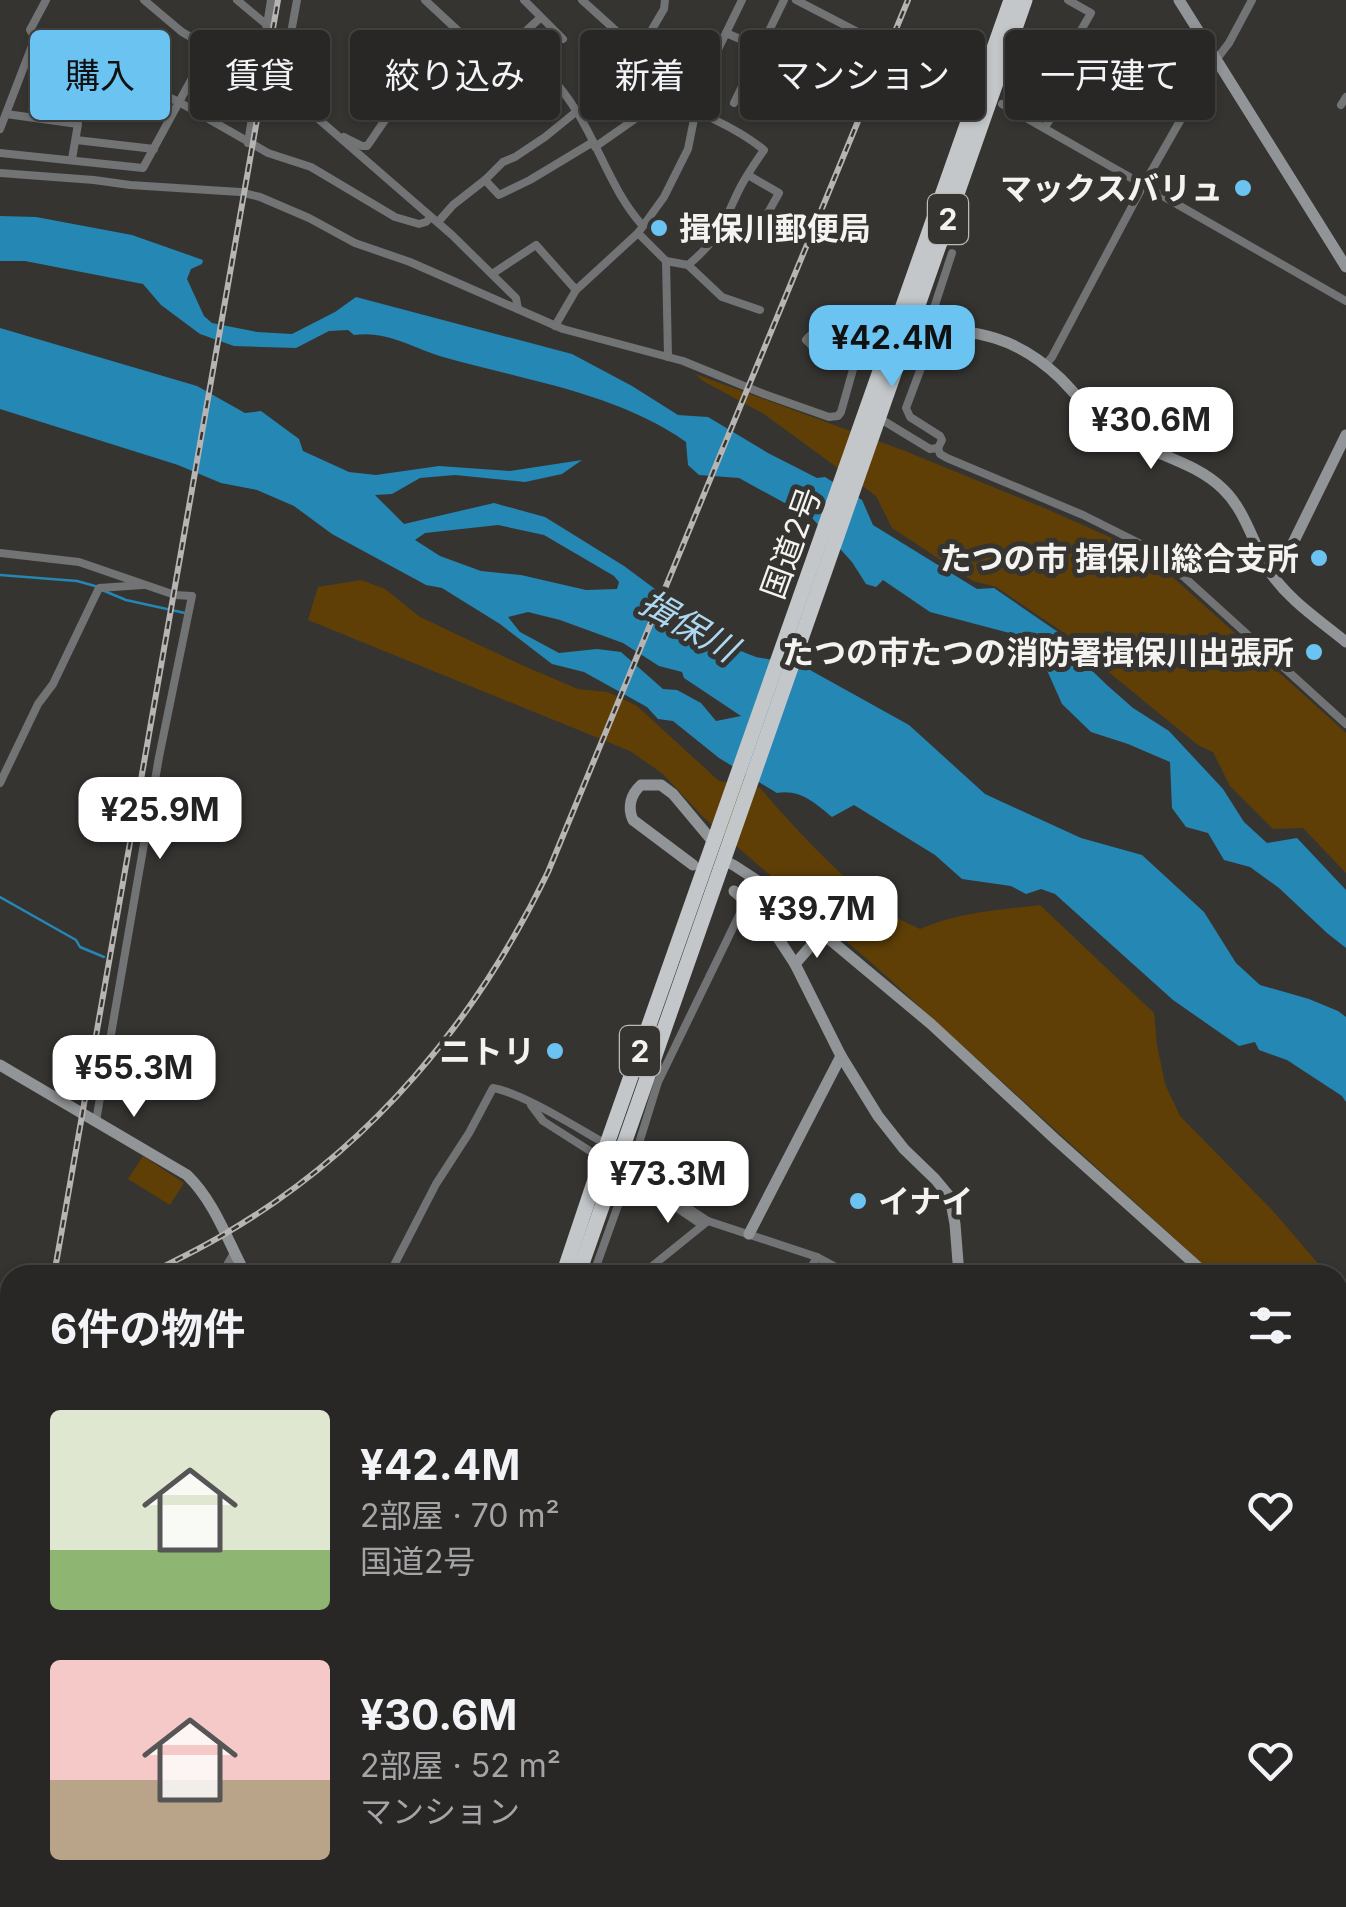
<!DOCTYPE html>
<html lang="ja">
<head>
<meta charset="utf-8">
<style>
	:root { --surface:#282725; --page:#302f2d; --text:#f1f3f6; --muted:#a5a5a7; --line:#444442; --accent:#6bc3f2 }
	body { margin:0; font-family:Inter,"Noto Sans JP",sans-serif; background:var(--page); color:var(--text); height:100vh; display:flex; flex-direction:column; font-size:38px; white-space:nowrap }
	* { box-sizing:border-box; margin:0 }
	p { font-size:32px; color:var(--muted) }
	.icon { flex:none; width:55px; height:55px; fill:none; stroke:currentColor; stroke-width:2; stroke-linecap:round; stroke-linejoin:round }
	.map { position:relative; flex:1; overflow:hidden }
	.side { position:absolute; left:0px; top:1265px; width:1348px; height:642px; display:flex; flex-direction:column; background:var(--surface); border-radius:30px 30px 0 0; box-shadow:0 2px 8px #0004,0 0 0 2px var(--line) }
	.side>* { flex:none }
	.banner { position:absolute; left:30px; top:30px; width:1288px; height:90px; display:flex; gap:20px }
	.price { position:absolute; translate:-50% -85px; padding:0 22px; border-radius:20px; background:#fff; color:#222; font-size:32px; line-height:65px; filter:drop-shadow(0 2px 5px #0008) }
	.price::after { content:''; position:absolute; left:50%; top:60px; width:30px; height:22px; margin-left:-15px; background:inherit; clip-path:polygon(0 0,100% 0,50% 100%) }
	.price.current { background:var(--accent); color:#111 }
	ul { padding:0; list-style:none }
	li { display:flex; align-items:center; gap:30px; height:250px; padding:0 50px }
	li span { display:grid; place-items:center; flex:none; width:280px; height:200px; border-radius:10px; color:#555 }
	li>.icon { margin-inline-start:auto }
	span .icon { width:120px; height:120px; fill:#fffc; stroke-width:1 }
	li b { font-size:42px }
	h2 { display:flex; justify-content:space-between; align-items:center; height:120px; padding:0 50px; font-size:42px }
	.pill { padding:0 35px; border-radius:10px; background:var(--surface); box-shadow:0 2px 8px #0004,0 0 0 2px var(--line); font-size:35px; line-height:90px }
	.pill.current { background:var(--accent); color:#111 }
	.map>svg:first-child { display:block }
	.green { fill:#5f3f06 }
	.water { fill:#2487b4; fill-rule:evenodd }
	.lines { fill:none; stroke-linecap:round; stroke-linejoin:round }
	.stream { stroke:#2487b4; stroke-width:2.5 }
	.river { stroke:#2487b4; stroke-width:15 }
	.street-tunnel { stroke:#52514e; stroke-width:8; stroke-dasharray:8 4; stroke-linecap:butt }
	.street { stroke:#717374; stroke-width:8 }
	.secondary { stroke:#929597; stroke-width:11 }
	.highway { stroke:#c3c7ca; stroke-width:15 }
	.rail-casing { stroke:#b7b5b3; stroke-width:6 }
	.rail { stroke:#363431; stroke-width:2.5; stroke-dasharray:8; stroke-linecap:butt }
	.poi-dot { fill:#6bc3f2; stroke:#363431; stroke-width:4 }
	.labels { text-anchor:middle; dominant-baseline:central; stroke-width:10; stroke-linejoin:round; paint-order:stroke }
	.shield { fill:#363431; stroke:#bbbab7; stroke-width:2.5 }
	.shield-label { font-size:30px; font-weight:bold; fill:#f4f3f1 }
	.poi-label { font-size:32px; font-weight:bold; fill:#f4f3f1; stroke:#363431; text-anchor:end }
	.street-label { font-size:32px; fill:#f4f3f1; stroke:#363431 }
	.water-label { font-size:35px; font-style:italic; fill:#aed8f1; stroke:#363431 }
</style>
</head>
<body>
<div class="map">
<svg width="1346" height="1907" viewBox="0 0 1346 1907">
	<rect width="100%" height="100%" fill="#363431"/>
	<g class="green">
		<polygon points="695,374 905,451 1049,510 1134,548 1176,580 1346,733 1346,873 1303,828 1273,829 1230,786 1213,752 1198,745 1090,657 1082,645 996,587 973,581 892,528 876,496 764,414 703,381"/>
		<path d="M361,580L385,589L420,617L526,667L578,689L608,692L637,706L719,781L760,788C796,830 840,877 885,910C895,918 908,923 920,929C959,912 998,910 1040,905L1154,1013L1157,1045L1165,1084L1180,1116L1273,1211L1328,1275H1215L875,966L704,818L663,774L630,751L308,620L318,587Z"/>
		<polygon points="143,1156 184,1183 170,1205 128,1179"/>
	</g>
	<g class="water">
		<path d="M0,216L36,217L132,235L203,260L202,264L191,269L187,279L204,316L212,323L257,332L292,334L335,312L356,297L572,354L632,386L678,415L708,417L768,453L817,478L825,477L862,500L873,525L977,589L994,588L1074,643L1084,663L1108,686L1133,708L1169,731L1223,789L1244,822L1267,843L1297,838L1346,890V948L1327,933L1279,888L1250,867L1224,860L1208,833L1186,827L1172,808L1170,762L1128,744L1091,732L1062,704L1042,659L1021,636L930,612L883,580L876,587L866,584L852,562L812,518L739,478L699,475L688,465L686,442C617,393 523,380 443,357C413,348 387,330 354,335L348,330L329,331L296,348L234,346L200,334L161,305L143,284L25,261H0Z"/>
		<path d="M0,328L197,386L245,413L261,411L299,439L303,451L349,472L376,475L439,466L510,471L582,460L562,474L525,482L455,475L420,478L392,494L375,495L404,524L494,503L545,517L624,566L682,609L730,641L728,646L756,657L801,665L909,725L985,794L1081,838L1142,855L1204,912L1236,963L1260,985L1309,999L1338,1011L1346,1017V1102L1342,1096L1287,1060L1259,1050L1255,1042L1239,1046L1173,1000L1055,894L1041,889L1026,894L1011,886L962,879L935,855L854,805L832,817C815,803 800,789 777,793L719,758L673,721L658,719L647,707L584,672L552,664L500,624L442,588L426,585L332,534L294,506L257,490L221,483L178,465L0,409ZM498,525L544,535L614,576L619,582L617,589L586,590L521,575L481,571L440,556L415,540L425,533ZM528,612L560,620L623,643L659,666L682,672L684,678L741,716L716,721L701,703L677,690L663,689L621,652L597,649L559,653L520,632L508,617Z"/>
	</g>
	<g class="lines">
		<g class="stream">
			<polyline points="0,575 77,581 95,586"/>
			<polyline points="102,590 126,600 185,613"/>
			<polyline points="0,897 76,940 80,947 104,957"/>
			<polyline points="0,1769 10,1775"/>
			<polyline points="102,1898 119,1907"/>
			<polyline points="245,1898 267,1907"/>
		</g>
		<g class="river">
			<polyline points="0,1560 10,1566"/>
			<polyline points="0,1815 10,1822"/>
		</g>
		<polyline class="street-tunnel" points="623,1173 655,1193"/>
		<g class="street">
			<polyline points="144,0 182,32 279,88 300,103 452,235 516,298 518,309"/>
			<polyline points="237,0 267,25"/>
			<polyline points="425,0 468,40"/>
			<polyline points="524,0 563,39"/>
			<polyline points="582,0 634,47 641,48 664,9 665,0"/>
			<polyline points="796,0 879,43 909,54 965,88"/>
			<polyline points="726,33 761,48"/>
			<polyline points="35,38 47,41 179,102 268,153 311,167 395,217 419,224 426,222 431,217"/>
			<polyline points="465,41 497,76"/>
			<polyline points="511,45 540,18"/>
			<polyline points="279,88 282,82 297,0"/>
			<polyline points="734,103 784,0"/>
			<polyline points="1002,104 1346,301"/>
			<polyline points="1341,105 1346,97"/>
			<polyline points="6,114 78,124 72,159"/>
			<polyline points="1045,127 1065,96 1051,82 1091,13 1068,0"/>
			<polyline points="0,129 35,38 30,30 46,0"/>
			<path d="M344,137L362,146H367C375,136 381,124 390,114C397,107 405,100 411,92C420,79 427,64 439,55C494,14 548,65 577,112C600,149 613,193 643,226"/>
			<polyline points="76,140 154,149"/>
			<polyline points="248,143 271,0"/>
			<path d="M595,147L635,119L654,97C686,104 739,129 764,150C755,163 745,177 738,192C722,226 718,240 688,265L666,261"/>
			<polyline points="0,153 143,168 208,49"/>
			<polyline points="0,173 94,180 130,185 240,192 260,197 309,218 355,243 410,262 563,329 683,361 764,394 829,417 838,416 841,412 861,341"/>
			<polyline points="748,175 779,193 760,227"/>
			<polyline points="485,180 499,195 530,180 593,142"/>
			<polyline points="438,222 453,205 485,180 503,162 515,157 545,137 577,111"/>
			<polyline points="638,233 666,261 668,357"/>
			<polyline points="688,265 722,297 760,310"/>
			<polyline points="492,274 536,245 576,290"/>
			<path d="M883,324C860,324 821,320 806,340L813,347L853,339L889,347"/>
			<polyline points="555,326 576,290 638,233 664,197 688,149 699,94 708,70 742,0"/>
			<polyline points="930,328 931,317 952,253"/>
			<polyline points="936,328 906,408 910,417 940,436 942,440 938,448"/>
			<polyline points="1045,365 1052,357 1144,184 1212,65 1229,43 1252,0"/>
			<polyline points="879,418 930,449 938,448 940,454 947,458 1083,515 1139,543 1183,576 1346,724"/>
			<polyline points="0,553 79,562 175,595 192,596 159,757 96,1121"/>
			<polyline points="0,783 38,704 53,684 99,588 143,585"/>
			<polyline points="531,1105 543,1121 590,1151"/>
			<polyline points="625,1170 650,1183 708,1221 817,1257 851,1275"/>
			<polyline points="655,1193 702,1225"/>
			<polyline points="221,1275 234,1253"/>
			<path d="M389,1275L436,1184L469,1133L493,1088C523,1093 577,1128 606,1144"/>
			<polyline points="593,1275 630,1172 658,1082 746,901"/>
			<polyline points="641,1275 708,1221"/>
			<polyline points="807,1275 817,1257"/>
			<polyline points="0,1477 10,1480"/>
			<polyline points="0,1670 10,1614"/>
			<polyline points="1338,1742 1346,1745"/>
			<polyline points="90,1898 108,1907"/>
			<polyline points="488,1898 504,1907"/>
			<polyline points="1089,1898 1107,1907"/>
			<polyline points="57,1907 60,1898"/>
			<polyline points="183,1907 221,1901 227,1898"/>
			<polyline points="326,1907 330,1898"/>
			<polyline points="372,1907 375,1898"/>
			<polyline points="1198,1907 1204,1898"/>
		</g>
		<g class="secondary">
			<polyline points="1179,0 1346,267"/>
			<path d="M920,327C979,332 1015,335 1060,378C1078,396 1093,417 1115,431C1149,454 1193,460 1223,489C1245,510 1253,543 1268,569C1288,600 1318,619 1346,642"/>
			<polyline points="1269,569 1284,558 1292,545 1346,435"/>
			<polyline points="722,859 735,866 802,910 822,933 931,1024 1055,1139 1207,1275"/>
			<path d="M693,865L633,820C627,807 631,794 641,785H661L673,794L714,843"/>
			<polyline points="734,891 765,918 795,964 841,1056 878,1116 904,1149 935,1179 950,1197 955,1224 959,1275"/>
			<polyline points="795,964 822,933"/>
			<path d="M0,1065L187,1175C215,1202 228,1242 246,1275"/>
			<polyline points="749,1234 841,1056"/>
			<polyline points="1338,1393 1346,1401"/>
			<polyline points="1294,1898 1311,1907"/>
		</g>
		<g class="highway">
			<polyline points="563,1275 607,1144 1011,0"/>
			<polyline points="578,1275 1025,0"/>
			<polyline points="343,1907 347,1898"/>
			<polyline points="356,1907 360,1898"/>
		</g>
		<defs>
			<g id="rail">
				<polyline points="54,1275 278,0"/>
				<path d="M147,1275C174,1261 202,1248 228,1232C371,1148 476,1021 548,872L908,0"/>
				<polyline points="0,1352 10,1347"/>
				<polyline points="0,1585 10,1530"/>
				<polyline points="0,1622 9,1572"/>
			</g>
		</defs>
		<use href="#rail" class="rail-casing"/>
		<use href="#rail" class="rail"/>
	</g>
	<g class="poi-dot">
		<circle cx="1243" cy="188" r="10"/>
		<circle cx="659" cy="228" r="10"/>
		<circle cx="1319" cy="558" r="10"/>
		<circle cx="1314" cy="652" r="10"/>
		<circle cx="555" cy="1051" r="10"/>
		<circle cx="858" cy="1201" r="10"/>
	</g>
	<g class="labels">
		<g class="shield">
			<rect x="928" y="194" width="40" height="50" rx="8"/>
			<rect x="620" y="1026" width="40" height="50" rx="8"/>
		</g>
		<g class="shield-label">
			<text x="948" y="219">2</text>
			<text x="640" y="1051">2</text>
		</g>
		<g class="poi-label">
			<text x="1223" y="188">マックスバリュ</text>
			<text x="679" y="228" text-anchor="start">揖保川郵便局</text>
			<text x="1299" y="558">たつの市 揖保川総合支所</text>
			<text x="1294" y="652">たつの市たつの消防署揖保川出張所</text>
			<text x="535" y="1051">ニトリ</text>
			<text x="878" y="1201" text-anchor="start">イナイ</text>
		</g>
		<g class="street-label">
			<text transform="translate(791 543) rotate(-70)">国道2号</text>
		</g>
		<g class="water-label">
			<text transform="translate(689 625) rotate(30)">揖保川</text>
		</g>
	</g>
</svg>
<b class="price current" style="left:892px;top:390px">¥42.4M</b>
<b class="price" style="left:1151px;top:472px">¥30.6M</b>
<b class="price" style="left:160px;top:862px">¥25.9M</b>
<b class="price" style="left:817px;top:961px">¥39.7M</b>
<b class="price" style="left:134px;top:1120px">¥55.3M</b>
<b class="price" style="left:668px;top:1226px">¥73.3M</b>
<div class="banner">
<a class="pill current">購入</a>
<a class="pill">賃貸</a>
<a class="pill">絞り込み</a>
<a class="pill">新着</a>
<a class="pill">マンション</a>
<a class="pill">一戸建て</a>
</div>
<section class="side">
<h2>6件の物件<svg class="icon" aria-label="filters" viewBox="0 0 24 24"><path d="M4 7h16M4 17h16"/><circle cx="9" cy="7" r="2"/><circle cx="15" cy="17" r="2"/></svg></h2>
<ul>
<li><span style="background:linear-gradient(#dfe7d0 70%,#8fb573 0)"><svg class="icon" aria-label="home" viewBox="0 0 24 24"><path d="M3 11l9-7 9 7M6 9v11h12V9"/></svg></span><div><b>¥42.4M</b><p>2部屋 · 70 m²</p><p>国道2号</p></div><svg class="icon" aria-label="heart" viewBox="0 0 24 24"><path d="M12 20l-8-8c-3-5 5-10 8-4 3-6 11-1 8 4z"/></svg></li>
<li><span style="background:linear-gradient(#f6c9c9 60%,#b9a48a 0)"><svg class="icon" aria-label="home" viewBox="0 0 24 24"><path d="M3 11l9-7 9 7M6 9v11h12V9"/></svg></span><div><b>¥30.6M</b><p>2部屋 · 52 m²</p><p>マンション</p></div><svg class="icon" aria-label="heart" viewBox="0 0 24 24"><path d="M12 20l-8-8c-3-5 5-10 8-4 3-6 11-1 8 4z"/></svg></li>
</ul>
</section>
</div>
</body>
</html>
